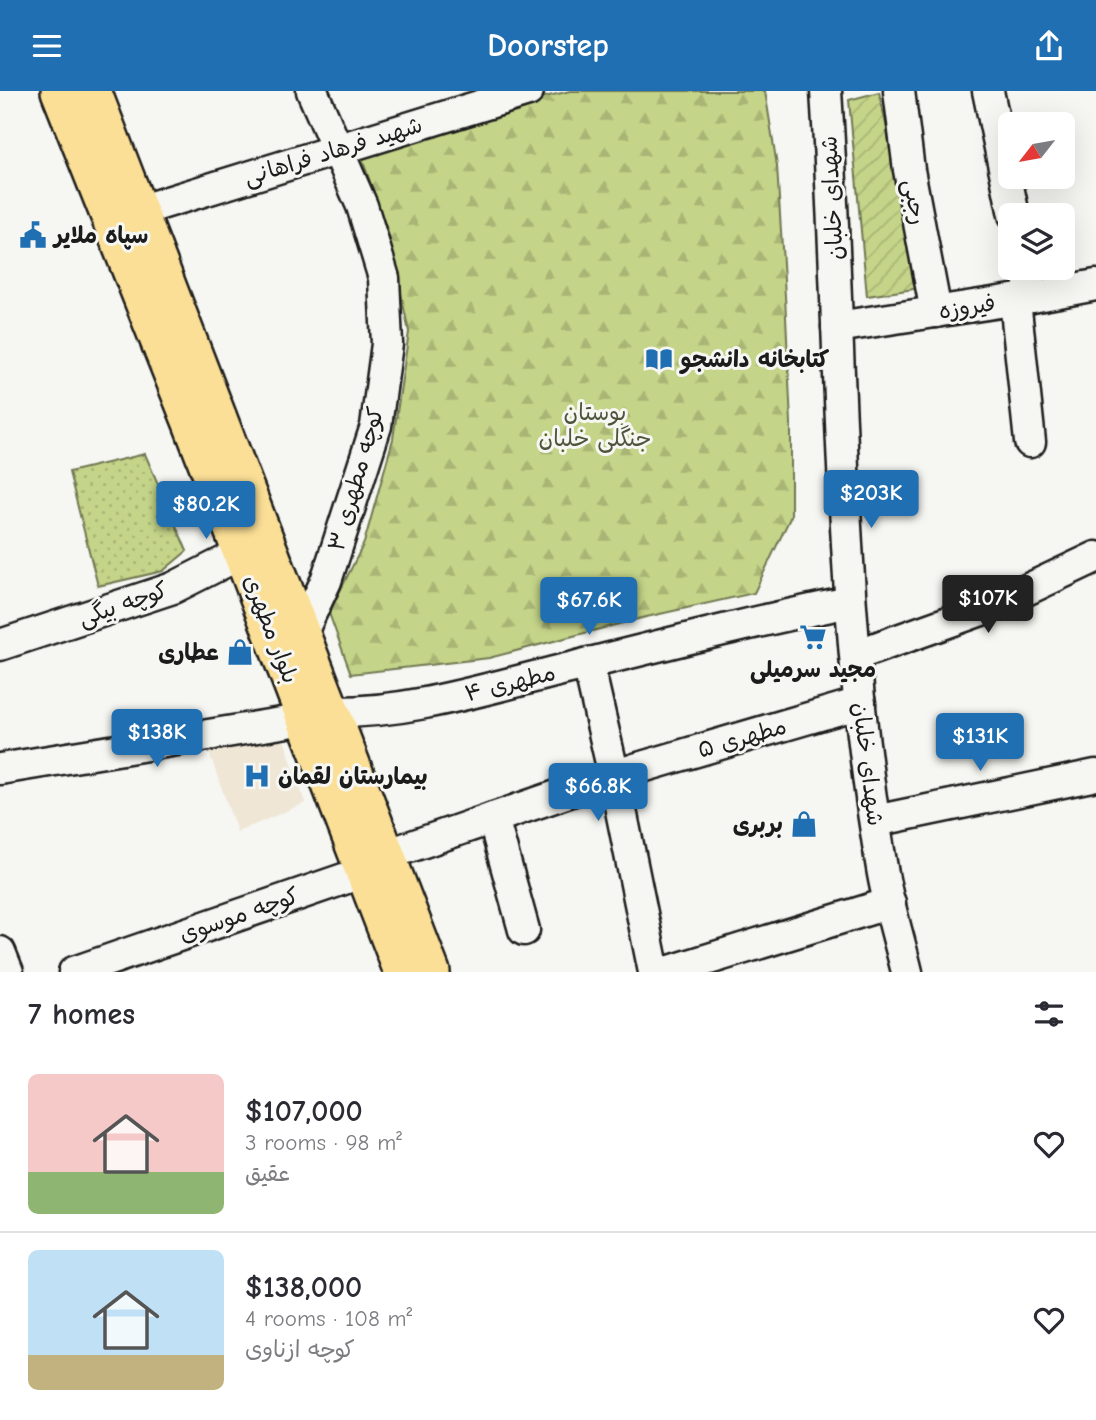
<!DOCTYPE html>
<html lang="en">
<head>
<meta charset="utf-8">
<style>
	:root { --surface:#fff; --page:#f7f7f7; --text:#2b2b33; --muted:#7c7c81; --line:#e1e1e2; --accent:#1f6fb2 }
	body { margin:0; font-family:"Comic Neue","Playpen Sans Arabic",sans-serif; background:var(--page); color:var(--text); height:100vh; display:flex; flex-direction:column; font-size:26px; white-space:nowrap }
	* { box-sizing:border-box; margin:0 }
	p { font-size:23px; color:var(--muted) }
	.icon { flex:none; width:38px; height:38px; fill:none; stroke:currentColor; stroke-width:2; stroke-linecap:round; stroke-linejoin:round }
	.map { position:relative; height:881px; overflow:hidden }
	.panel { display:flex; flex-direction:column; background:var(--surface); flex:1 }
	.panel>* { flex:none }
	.needle { width:46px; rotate:239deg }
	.fabs { position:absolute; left:998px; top:21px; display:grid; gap:14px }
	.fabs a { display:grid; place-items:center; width:77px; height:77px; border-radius:10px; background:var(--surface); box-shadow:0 7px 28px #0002; font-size:35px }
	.price { position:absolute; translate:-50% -60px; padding:0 16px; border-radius:7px; background:var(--accent); color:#fff; font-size:23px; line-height:46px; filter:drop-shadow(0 2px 4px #0008) }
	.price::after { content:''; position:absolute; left:50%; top:42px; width:21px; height:16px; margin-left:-10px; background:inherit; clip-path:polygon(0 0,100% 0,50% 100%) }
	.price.current { background:#222; color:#fff }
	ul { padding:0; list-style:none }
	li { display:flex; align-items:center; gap:21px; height:175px; padding:0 28px }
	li+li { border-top:2px solid var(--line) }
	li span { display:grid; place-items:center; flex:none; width:196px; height:140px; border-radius:10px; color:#555 }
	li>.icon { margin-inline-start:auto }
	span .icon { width:84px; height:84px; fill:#fffc; stroke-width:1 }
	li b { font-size:30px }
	h2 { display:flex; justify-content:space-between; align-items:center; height:84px; padding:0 28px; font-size:30px }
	header { display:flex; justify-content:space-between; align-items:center; height:91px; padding:0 28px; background:var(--accent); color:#fff; font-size:32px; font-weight:800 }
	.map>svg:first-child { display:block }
	.built { fill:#efe6d5 }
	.grass { fill:url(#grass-dots); stroke:#707852; stroke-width:2 }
	.forest { fill:url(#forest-firs); stroke:#707852; stroke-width:2 }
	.garden { fill:url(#garden-furrows); stroke:#707852; stroke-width:2 }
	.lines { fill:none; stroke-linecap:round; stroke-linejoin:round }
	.minor-casing { stroke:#1c1c1c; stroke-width:35 }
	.major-casing { stroke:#1c1c1c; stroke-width:42 }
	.minor { stroke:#f6f6f2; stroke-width:30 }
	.major { stroke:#fbdf96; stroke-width:37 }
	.labels { text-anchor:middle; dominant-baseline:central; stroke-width:6; stroke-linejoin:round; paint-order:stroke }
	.street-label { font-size:23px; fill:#1c1c1c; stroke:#f6f6f2 }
	.poi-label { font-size:23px; font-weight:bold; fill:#1c1c1c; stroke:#f6f6f2; text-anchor:start }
	.park-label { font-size:23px; fill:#4e533c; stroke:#f6f6f2 }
</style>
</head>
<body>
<header><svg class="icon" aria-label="menu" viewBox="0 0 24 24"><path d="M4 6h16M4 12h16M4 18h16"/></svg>Doorstep<svg class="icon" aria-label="share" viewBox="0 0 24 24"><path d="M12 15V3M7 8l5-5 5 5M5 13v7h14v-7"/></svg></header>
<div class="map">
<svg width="1096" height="881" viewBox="0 0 1096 881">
	<defs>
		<pattern id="grass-dots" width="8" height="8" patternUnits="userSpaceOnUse" patternTransform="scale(1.75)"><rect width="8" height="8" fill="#c4d488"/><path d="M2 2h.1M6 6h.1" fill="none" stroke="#a8b575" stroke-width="1.8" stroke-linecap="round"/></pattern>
		<pattern id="forest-firs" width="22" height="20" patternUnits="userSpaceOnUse" patternTransform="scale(1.75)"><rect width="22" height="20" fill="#c4d488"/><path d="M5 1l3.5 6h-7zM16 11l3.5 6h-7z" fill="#a8b575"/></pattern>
		<pattern id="garden-furrows" width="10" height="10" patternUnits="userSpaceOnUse" patternTransform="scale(1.75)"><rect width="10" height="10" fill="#c4d488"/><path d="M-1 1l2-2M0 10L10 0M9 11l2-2" fill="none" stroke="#a8b575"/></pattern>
	</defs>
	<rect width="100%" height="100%" fill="#f6f6f2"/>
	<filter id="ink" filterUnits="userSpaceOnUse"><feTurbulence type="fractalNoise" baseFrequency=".0143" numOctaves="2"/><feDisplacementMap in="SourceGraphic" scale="14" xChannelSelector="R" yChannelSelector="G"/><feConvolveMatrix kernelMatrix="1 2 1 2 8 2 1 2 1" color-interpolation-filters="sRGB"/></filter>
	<g filter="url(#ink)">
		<polygon class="built" points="282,643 305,712 237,741 208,658"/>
		<polygon class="grass" points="145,363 187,460 163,480 98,495 69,381"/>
		<polygon class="forest" points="570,0 765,0 777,75 785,205 791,332 791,425 754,502 642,527 489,567 351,583 329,522 364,452 393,348 409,241 389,145 359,59 498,17"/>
		<polygon class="garden" points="879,1 921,197 867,205 849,9"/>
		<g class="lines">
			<defs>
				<g id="minor">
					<path d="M826,0C843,261 837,524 883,783C889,816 899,848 907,881"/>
					<polyline points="899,0 909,79 936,221"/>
					<polyline points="988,0 1014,124"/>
					<polyline points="138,120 528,0"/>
					<polyline points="1026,177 1032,206"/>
					<polyline points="1015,209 1030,351"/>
					<polyline points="837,236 1032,206 1096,194"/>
					<polyline points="305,552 304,537 326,490 376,335 387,253 384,187 362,115 312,0"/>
					<polyline points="0,554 173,497 242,462"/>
					<polyline points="856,564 990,516 1096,466"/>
					<polyline points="588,572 614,685 654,881"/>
					<path d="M331,621C407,622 477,600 550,582C650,557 750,531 850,511"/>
					<polyline points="0,678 306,628"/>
					<polyline points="493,727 524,839"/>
					<polyline points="875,730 1096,684"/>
					<polyline points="386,764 635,678 860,612"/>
					<polyline points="0,861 8,881"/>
					<polyline points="74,881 364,781"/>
					<polyline points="667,881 890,812"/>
				</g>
				<g id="major">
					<polyline points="60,0 192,332 403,881"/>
					<polyline points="92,0 431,881"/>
				</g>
			</defs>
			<use href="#minor" class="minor-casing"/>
			<use href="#major" class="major-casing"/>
			<use href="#minor" class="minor"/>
			<use href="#major" class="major"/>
		</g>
	</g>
	<defs>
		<symbol id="civic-bare" viewBox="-9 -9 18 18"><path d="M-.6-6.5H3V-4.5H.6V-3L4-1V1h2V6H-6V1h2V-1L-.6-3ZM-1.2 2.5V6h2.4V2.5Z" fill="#1f6fb2" stroke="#f6f6f2" stroke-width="2.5" paint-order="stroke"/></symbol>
		<symbol id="library-bare" viewBox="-9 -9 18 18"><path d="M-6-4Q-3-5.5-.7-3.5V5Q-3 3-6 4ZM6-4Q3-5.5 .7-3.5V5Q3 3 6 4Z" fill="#1f6fb2" stroke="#f6f6f2" stroke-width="2.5" paint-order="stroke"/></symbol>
		<symbol id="supermarket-bare" viewBox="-9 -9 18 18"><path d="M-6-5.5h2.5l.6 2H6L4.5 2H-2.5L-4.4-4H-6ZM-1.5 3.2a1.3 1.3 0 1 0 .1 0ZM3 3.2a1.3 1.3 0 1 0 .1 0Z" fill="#1f6fb2" stroke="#f6f6f2" stroke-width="2.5" paint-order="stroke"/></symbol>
		<symbol id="shop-bare" viewBox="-9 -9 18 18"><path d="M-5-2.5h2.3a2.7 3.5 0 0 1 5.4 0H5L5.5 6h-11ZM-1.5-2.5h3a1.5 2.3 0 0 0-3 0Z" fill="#1f6fb2" stroke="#f6f6f2" stroke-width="2.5" paint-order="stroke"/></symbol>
		<symbol id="hospital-bare" viewBox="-9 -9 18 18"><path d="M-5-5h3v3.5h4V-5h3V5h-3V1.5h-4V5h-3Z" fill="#1f6fb2" stroke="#f6f6f2" stroke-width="2.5" paint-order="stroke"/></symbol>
	</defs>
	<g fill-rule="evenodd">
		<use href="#civic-bare" x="14" y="125" width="38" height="38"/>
		<use href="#library-bare" x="640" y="249" width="38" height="38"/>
		<use href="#supermarket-bare" x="794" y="527" width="38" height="38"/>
		<use href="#shop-bare" x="221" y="542" width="38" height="38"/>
		<use href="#hospital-bare" x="238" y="666" width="38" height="38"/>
		<use href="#shop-bare" x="785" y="714" width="38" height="38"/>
	</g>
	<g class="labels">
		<g class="street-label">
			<text transform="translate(333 60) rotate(-17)">شهید فرهاد فراهانی</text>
			<text transform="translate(832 107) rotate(-93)">شهدای خلبان</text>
			<text transform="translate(915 111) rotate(80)">رجبی</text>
			<text transform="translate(967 216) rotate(-9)">فیروزه</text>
			<text transform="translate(356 388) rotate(-74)">کوچه مطهری ۳</text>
			<text transform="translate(123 513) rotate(-19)">کوچه بیگی</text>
			<text transform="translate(271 538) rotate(69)">بلوار مطهری</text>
			<text transform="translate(510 592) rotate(-14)">مطهری ۴</text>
			<text transform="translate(742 647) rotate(-16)">مطهری ۵</text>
			<text transform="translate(868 673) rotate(83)">شهدای خلبان</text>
			<text transform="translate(239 824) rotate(-19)">کوچه موسوی</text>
		</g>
		<g class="poi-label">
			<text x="54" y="144">سپاه ملایر</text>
			<text x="680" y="268">کتابخانه دانشجو</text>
			<text x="219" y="561" text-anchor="end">عطاری</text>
			<text x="813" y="578" text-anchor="middle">مجید سرمیلی</text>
			<text x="278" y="685">بیمارستان لقمان</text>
			<text x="783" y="733" text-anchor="end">بربری</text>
		</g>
		<g class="park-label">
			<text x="595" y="321">بوستان<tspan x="595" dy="26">جنگلی خلبان</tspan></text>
		</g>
	</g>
</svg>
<div class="fabs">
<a><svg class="needle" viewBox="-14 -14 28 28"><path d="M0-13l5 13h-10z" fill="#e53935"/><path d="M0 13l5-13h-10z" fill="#7c7c81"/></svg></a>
<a><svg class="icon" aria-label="layers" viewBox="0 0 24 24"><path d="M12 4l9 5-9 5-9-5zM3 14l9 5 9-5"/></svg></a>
</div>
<b class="price" style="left:871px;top:439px">$203K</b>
<b class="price" style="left:206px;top:450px">$80.2K</b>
<b class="price current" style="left:988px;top:544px">$107K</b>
<b class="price" style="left:589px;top:546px">$67.6K</b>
<b class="price" style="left:157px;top:678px">$138K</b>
<b class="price" style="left:980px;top:682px">$131K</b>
<b class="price" style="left:598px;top:732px">$66.8K</b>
</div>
<section class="panel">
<h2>7 homes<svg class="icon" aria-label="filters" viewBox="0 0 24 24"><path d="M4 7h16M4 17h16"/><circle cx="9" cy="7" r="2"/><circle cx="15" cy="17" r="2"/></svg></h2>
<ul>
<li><span style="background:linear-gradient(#f6c9c9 70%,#8fb573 0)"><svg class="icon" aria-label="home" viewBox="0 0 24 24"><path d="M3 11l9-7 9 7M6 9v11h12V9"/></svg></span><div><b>$107,000</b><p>3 rooms · 98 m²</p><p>عقیق</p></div><svg class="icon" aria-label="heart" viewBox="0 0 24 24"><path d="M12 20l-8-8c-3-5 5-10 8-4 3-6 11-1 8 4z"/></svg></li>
<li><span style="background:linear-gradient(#bfe0f5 75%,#c2b280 0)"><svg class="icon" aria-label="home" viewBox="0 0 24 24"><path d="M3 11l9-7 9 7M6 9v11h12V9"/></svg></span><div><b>$138,000</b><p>4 rooms · 108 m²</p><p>کوچه ازناوی</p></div><svg class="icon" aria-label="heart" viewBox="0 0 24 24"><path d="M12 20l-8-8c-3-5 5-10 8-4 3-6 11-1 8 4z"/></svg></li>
</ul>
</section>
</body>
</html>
